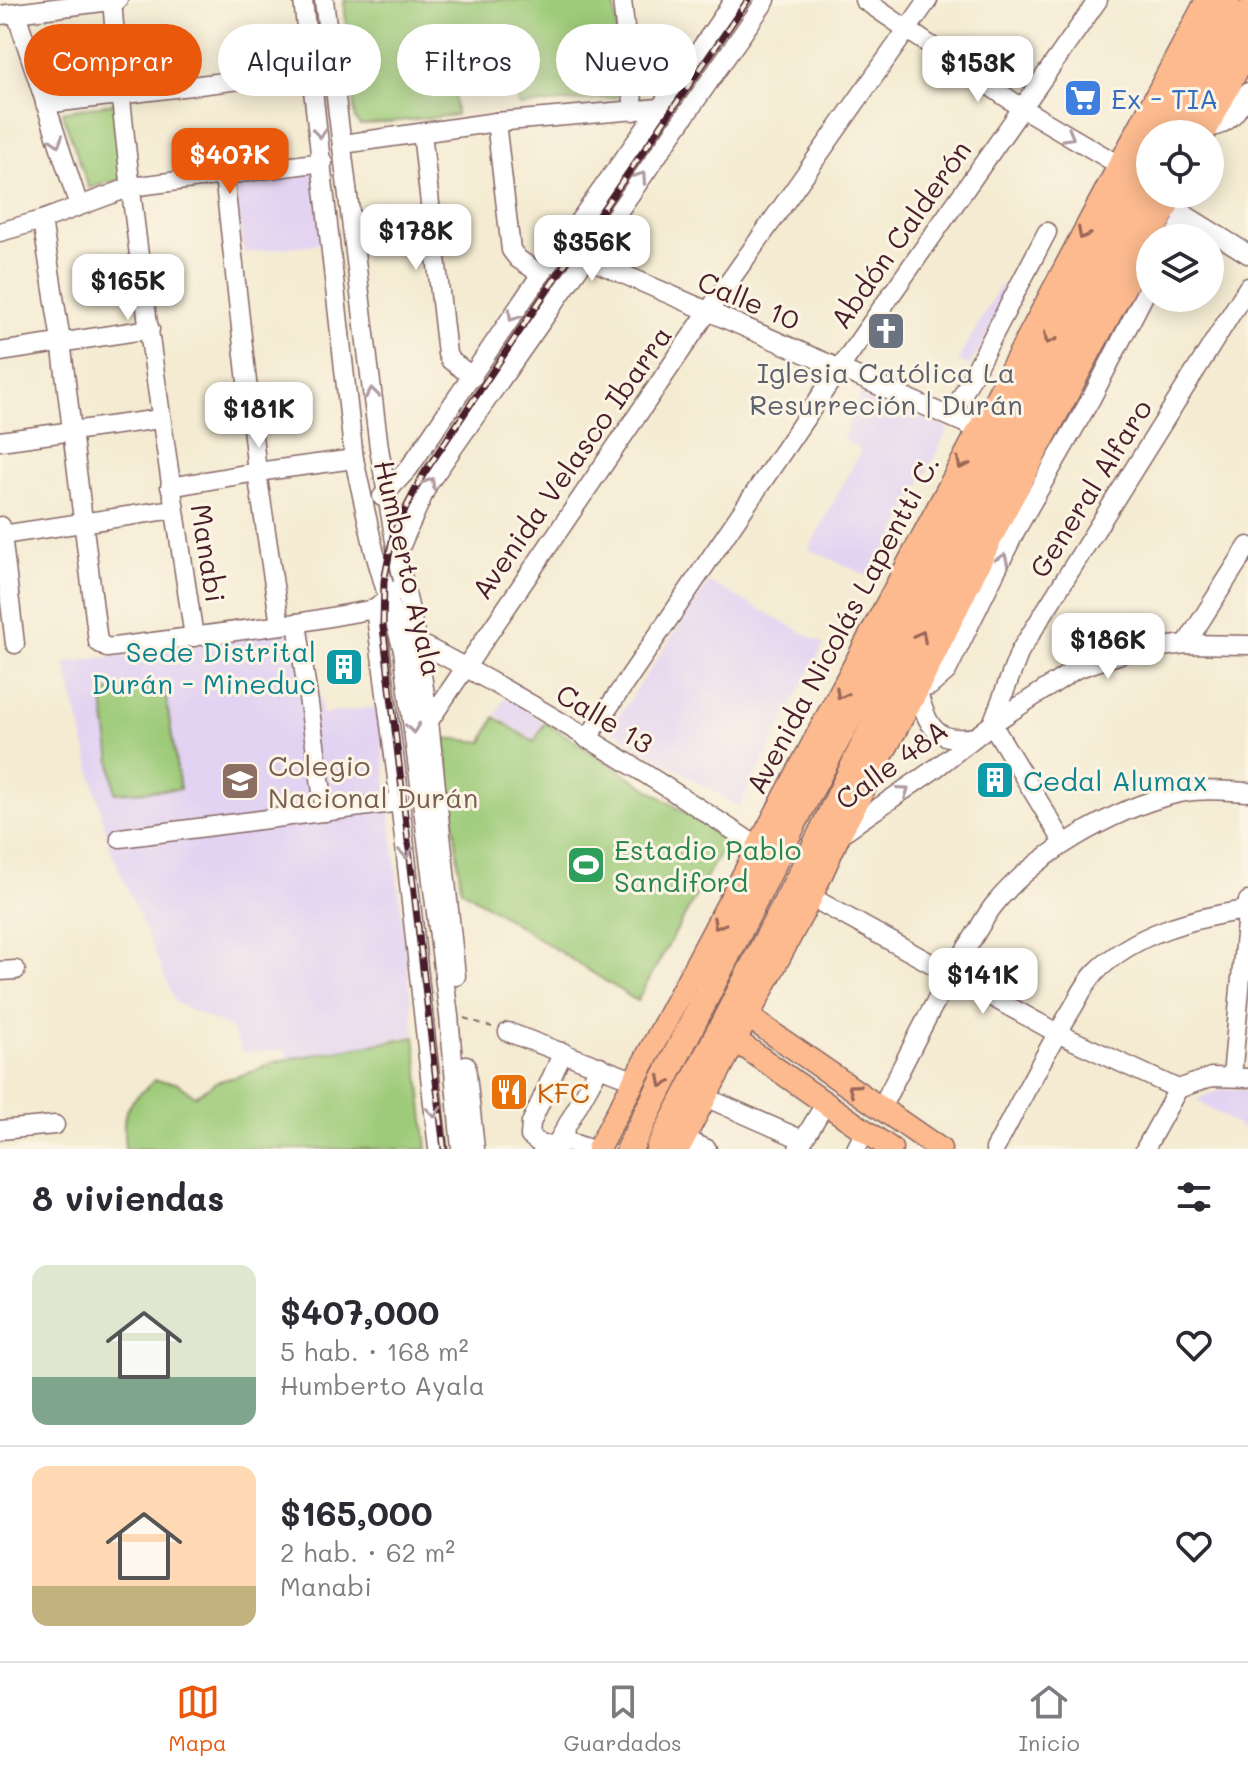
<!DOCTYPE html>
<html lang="es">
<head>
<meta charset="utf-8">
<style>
	:root { --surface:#fff; --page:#f2f2f3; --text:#2b2b33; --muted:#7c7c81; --line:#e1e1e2; --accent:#ea580c }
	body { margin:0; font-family:Mali,sans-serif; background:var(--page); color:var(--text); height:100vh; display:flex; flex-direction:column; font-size:30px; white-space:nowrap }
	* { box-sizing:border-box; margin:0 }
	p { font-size:26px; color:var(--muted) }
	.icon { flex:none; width:44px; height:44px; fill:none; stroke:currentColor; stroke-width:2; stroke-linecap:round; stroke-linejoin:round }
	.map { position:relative; height:1149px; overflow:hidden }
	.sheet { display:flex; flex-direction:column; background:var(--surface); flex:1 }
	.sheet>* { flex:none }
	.banner { position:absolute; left:24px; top:24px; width:800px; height:72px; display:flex; gap:16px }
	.controls { position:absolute; left:1136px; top:120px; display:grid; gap:16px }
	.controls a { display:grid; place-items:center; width:88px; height:88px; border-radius:50%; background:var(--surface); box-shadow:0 4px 20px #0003; font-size:40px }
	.price { position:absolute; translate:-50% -68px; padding:0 18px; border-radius:16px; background:#fff; color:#222; font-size:26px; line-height:52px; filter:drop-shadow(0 2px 4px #0008) }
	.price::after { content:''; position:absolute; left:50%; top:48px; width:24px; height:18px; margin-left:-12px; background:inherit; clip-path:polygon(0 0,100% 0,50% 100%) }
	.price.on { background:var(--accent); color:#fff }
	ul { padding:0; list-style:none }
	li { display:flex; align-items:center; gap:24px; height:200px; padding:0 32px }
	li+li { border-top:2px solid var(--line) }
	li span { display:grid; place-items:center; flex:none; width:224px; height:160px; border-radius:16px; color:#555 }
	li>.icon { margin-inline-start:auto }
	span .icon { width:96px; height:96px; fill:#fffc; stroke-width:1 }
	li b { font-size:34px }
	h2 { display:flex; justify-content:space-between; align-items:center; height:96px; padding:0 32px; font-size:34px }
	.pill { padding:0 28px; border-radius:36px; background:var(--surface); box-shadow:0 4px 20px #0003; font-size:28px; line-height:72px }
	.pill.on { background:var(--accent); color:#fff }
	.tab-bar { display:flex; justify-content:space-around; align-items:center; height:112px; border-top:2px solid var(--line); background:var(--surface); font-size:22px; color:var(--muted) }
	.tab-bar a { display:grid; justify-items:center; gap:4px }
	.tab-bar .on { color:var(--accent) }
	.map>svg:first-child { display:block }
	.built { fill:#e3d3f2 }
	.green { fill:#9ecb79; stroke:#747552; stroke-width:2 }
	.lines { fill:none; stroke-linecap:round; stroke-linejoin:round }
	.minor-casing { stroke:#866665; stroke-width:21 }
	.major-casing { stroke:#866665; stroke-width:25 }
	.highway-casing { stroke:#866665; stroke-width:29 }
	.path { stroke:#866665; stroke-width:2; stroke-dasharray:6 6; stroke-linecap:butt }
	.minor { stroke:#fff; stroke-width:18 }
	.major { stroke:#fcba8e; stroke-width:22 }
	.highway { stroke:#fcba8e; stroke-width:26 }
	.rail-casing { stroke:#4a1f2b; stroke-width:7 }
	.rail { stroke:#fcf5e5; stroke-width:4; stroke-dasharray:12; stroke-linecap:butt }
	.oneway { stroke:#ae9aa0 }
	.oneway2 { stroke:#9a6558 }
	.labels { text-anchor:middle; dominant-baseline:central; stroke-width:6; stroke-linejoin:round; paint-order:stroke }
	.shop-label { font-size:28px; fill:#366cbe; stroke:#fcf5e5; text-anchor:start }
	.street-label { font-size:28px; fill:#4a1f2b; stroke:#fcf5e5 }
	.worship-label { font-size:28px; fill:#5b616d; stroke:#fcf5e5 }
	.culture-label { font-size:28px; fill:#0d838f; stroke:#fcf5e5; text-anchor:end }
	.education-label { font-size:28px; fill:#785e54; stroke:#fcf5e5; text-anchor:start }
	.leisure-label { font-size:28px; fill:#27864d; stroke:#fcf5e5; text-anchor:start }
	.food-label { font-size:28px; fill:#c56008; stroke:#fcf5e5; text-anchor:start }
</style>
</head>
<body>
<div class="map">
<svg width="1248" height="1149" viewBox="0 0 1248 1149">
	<rect width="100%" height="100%" fill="#fcf5e5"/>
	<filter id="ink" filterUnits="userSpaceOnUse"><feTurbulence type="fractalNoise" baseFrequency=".0125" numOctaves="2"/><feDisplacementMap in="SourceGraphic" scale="16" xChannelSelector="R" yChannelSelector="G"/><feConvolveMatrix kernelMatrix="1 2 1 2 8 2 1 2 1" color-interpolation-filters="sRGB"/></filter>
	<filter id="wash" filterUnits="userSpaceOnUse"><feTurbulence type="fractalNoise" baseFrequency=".006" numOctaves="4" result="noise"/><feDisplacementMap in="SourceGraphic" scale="32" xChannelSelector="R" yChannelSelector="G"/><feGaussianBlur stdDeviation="1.8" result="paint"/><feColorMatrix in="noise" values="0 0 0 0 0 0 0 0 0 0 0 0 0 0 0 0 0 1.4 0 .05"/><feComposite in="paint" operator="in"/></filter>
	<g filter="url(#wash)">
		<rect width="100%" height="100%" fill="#f4ebd2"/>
		<g class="built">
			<polygon points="313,168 322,243 244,253 235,178"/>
			<polygon points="1000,286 1013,294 969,366 958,360"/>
			<polygon points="860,394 949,428 873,578 809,549 861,450 843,439"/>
			<polygon points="709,582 824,644 739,807 610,729"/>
			<polygon points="311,627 322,714 378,707 415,1035 288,1059 285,1050 242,1052 231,1028 176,1003 110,848 65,663"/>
			<polygon points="505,697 543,721 533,740 496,715"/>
			<polygon points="1223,1089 1248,1090 1248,1132 1196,1100"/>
		</g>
		<g class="green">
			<polygon points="344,0 614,0 622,93 616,97 519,106 516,80 454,85 456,115 360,125 355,119"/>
			<polygon points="117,103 128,177 89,188 62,112"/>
			<polygon points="164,685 180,789 115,793 102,692"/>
			<polygon points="495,717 534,742 545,722 727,840 637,1001 461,889 445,738 483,742"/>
			<path d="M415,1037L427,1149H125C122,1106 124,1108 155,1080L177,1083L195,1096L216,1082L246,1074L278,1061Z"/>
		</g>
	</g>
	<g filter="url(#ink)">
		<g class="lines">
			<defs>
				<g id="minor">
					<path d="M112,0C129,213 162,425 194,637"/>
					<polyline points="303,0 354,459 374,550 403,650 449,1016 461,1149"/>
					<polyline points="324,0 379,448 397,553 417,642 429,721 456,976"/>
					<polyline points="622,0 634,111"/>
					<polyline points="864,0 1022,108 1119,165 1150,178"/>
					<polyline points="16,13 79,206"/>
					<polyline points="0,15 118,0"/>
					<polyline points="45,104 313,71"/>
					<polyline points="496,122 511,250 518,259 541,274"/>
					<path d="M1207,128C1228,126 1238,111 1248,92"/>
					<polyline points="422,133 447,354 450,360 473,377"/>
					<polyline points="343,144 496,122 660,108"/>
					<polyline points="224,175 257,472 280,625"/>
					<polyline points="1169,205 1248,254"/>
					<polyline points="42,220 61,341 98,642 107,648 297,623 375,609 397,590"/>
					<polyline points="0,232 42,220 131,187 323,162"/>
					<polyline points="1174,238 1186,215"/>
					<polyline points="584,257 980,430"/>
					<polyline points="0,352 150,329"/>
					<polyline points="951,417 1047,232"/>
					<polyline points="0,441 160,419"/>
					<polyline points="170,487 257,472 354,459"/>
					<polyline points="382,497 409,468 541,274 660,108 734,0"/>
					<polyline points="1,526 15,644"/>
					<polyline points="2,535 174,509"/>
					<polyline points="398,552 428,484 766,0"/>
					<polyline points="375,609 400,802 438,1149"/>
					<polyline points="297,623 325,812"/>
					<path d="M417,642C535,702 649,775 760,848"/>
					<polyline points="1186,644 1248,546"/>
					<polyline points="429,721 707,313 928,0"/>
					<path d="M974,737C933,744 928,724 917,690L930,686L947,671L1016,530L1092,397L1150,284"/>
					<polyline points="587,739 839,369 1098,0"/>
					<polyline points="839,835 936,768 992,724 1076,669 1130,651 1186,644 1248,645"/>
					<polyline points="120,838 400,802"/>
					<polyline points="1064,843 992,724 1020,651 1248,287"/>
					<polyline points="811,897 1057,1033 1178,1089"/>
					<polyline points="0,971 16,970"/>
					<polyline points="508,1032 633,1080"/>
					<polyline points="563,1052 531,1123 530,1136 543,1146 569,1142 590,1149"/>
					<polyline points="466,1065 475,1149"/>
					<polyline points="1232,1077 1248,901"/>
					<polyline points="705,1097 803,1140"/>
					<path d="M881,1108C910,1052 937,994 971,941C979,929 985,916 994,905C1034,855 1114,809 1175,794C1198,788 1224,791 1248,792"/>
					<polyline points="0,1130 55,1125"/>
					<polyline points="684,1139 707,1149"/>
					<polyline points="556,1145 600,1066"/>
					<polyline points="798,1149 825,1104"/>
					<polyline points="856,1149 865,1131"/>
					<path d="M995,1149C1020,1102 1044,1054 1072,1009C1079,997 1086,982 1095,973C1134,933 1193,918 1246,910"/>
					<polyline points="1145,1149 1178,1089 1211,1077 1248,1078"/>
				</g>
				<g id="major">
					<polyline points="1204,134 1248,49"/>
					<polyline points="1151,238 1173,194"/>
					<polyline points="737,1009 940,1149"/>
					<polyline points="725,1033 891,1149"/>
					<polyline points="598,1149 1207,0"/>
					<polyline points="678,1149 811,897 839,835 917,690 1001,518 1150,239"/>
				</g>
				<g id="highway">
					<polyline points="1158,134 1227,0"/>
					<polyline points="1186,134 1248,13"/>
					<polyline points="629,1149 806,798 1150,149"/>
					<polyline points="659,1149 815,847 883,706 1155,194"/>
				</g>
			</defs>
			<use href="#minor" class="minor-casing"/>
			<use href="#major" class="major-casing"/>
			<use href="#highway" class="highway-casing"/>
			<polyline class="path" points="464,1018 492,1027"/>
			<use href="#minor" class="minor"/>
			<use href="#major" class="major"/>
			<use href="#highway" class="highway"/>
			<defs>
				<polyline id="rail" points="444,1149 383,627 384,581 394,531 423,475 554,280 748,0"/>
			</defs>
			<use href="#rail" class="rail-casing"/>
			<use href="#rail" class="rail"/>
		</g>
		<defs><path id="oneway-chevron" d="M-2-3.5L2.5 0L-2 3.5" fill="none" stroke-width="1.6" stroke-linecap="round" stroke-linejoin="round" transform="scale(2)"/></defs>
		<g class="oneway">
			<use href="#oneway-chevron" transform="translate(320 133) rotate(84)"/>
			<use href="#oneway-chevron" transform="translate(1069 136) rotate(30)"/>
			<use href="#oneway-chevron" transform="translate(57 141) rotate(72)"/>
			<use href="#oneway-chevron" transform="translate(641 177) rotate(-55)"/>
			<use href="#oneway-chevron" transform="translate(513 316) rotate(123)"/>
			<use href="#oneway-chevron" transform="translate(372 393) rotate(-97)"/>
			<use href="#oneway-chevron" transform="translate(430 483) rotate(-59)"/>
			<use href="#oneway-chevron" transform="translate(1003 559) rotate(-66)"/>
			<use href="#oneway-chevron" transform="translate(413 728) rotate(83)"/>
			<use href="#oneway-chevron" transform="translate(904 791) rotate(-35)"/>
			<use href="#oneway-chevron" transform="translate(406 853) rotate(84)"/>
			<use href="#oneway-chevron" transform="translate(434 1112) rotate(84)"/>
		</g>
		<g class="oneway2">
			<use href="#oneway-chevron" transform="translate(1083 234) rotate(118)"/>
			<use href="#oneway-chevron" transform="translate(1049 339) rotate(118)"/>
			<use href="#oneway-chevron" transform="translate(962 464) rotate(118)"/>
			<use href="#oneway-chevron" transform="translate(921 636) rotate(-62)"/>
			<use href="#oneway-chevron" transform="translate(841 694) rotate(118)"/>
			<use href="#oneway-chevron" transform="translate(718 924) rotate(119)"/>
			<use href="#oneway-chevron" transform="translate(663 1082) rotate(117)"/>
			<use href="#oneway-chevron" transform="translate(853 1089) rotate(-145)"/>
		</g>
	</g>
	<defs>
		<symbol id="supermarket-square" viewBox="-11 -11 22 22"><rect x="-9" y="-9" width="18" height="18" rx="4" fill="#3f7fe0" stroke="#fcf5e5"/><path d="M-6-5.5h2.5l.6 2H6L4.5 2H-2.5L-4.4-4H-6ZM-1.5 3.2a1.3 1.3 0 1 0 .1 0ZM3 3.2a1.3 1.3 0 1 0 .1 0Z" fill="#fff"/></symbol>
		<symbol id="church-square" viewBox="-11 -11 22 22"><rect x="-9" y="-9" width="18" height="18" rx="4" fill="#6b7280" stroke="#fcf5e5"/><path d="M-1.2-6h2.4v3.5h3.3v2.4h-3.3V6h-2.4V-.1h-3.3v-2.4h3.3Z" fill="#fff"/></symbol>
		<symbol id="building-square" viewBox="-11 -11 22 22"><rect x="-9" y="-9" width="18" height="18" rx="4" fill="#0f9aa8" stroke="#fcf5e5"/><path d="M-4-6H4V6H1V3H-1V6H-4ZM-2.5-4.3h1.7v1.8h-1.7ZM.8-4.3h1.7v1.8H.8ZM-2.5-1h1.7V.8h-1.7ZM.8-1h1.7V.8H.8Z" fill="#fff"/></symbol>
		<symbol id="school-square" viewBox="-11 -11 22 22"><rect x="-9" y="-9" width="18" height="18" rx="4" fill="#8d6e63" stroke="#fcf5e5"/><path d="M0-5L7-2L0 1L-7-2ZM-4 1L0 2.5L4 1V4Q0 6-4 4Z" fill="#fff"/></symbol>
		<symbol id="stadium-square" viewBox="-11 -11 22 22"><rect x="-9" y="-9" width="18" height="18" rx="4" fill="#2e9e5b" stroke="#fcf5e5"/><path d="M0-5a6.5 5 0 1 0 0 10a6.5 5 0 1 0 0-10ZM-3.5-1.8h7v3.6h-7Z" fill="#fff"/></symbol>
		<symbol id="restaurant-square" viewBox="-11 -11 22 22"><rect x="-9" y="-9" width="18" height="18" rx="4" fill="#e8710a" stroke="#fcf5e5"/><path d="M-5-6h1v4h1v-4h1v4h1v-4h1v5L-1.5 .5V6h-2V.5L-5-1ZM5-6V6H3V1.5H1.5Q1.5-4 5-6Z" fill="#fff"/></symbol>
	</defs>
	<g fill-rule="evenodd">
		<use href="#supermarket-square" x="1061" y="76" width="44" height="44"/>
		<use href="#church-square" x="864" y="309" width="44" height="44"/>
		<use href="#building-square" x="322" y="645" width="44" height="44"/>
		<use href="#building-square" x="973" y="758" width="44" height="44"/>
		<use href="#school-square" x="218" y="759" width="44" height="44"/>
		<use href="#stadium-square" x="564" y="843" width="44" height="44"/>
		<use href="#restaurant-square" x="487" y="1070" width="44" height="44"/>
	</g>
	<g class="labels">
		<g class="shop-label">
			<text x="1111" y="98">Ex - TIA</text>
		</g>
		<g class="street-label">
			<text transform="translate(900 234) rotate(-55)">Abdón Calderón</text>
			<text transform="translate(749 300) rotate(23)">Calle 10</text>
			<text transform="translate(571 462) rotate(-55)">Avenida Velasco Ibarra</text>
			<text transform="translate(1090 488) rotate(-58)">General Alfaro</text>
			<text transform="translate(209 553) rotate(81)">Manabi</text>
			<text transform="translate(409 568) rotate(77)">Humberto Ayala</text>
			<text transform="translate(842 624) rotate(-62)">Avenida Nicolás Lapentti C.</text>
			<text transform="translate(605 718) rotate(31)">Calle 13</text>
			<text transform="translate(891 764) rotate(-36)">Calle 48A</text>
		</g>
		<g class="worship-label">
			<text x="886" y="372">Iglesia Católica La<tspan x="886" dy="32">Resurreción | Durán</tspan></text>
		</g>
		<g class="culture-label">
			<text x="316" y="651">Sede Distrital<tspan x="316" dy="32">Durán - Mineduc</tspan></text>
			<text x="1023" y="780" text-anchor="start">Cedal Alumax</text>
		</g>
		<g class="education-label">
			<text x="268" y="765">Colegio<tspan x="268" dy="32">Nacional Durán</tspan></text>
		</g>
		<g class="leisure-label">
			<text x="614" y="849">Estadio Pablo<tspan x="614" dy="32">Sandiford</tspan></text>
		</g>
		<g class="food-label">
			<text x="537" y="1092">KFC</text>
		</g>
	</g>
</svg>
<div class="controls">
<a><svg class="icon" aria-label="locate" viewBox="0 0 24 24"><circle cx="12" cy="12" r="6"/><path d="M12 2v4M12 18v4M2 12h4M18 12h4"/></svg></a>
<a><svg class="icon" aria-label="layers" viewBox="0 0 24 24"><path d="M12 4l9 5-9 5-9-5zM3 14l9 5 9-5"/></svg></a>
</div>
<b class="price" style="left:978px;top:104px">$153K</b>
<b class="price on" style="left:230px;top:196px">$407K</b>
<b class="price" style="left:416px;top:272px">$178K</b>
<b class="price" style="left:592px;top:283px">$356K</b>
<b class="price" style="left:128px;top:322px">$165K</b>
<b class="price" style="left:259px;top:450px">$181K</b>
<b class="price" style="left:1108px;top:681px">$186K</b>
<b class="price" style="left:983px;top:1016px">$141K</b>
<div class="banner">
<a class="pill on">Comprar</a>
<a class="pill">Alquilar</a>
<a class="pill">Filtros</a>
<a class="pill">Nuevo</a>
</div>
</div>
<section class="sheet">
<h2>8 viviendas<svg class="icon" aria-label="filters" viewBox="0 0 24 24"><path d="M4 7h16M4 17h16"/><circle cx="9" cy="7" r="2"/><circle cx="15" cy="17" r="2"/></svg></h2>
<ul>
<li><span style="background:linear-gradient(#dfe7d0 70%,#7fa58c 0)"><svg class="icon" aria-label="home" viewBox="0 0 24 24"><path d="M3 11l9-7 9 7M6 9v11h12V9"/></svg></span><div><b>$407,000</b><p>5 hab. · 168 m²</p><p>Humberto Ayala</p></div><svg class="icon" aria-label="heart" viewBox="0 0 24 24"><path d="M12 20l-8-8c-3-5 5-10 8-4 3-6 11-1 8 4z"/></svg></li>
<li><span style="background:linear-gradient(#ffd9b3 75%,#c2b280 0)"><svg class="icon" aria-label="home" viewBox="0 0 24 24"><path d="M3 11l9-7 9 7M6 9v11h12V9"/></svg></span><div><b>$165,000</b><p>2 hab. · 62 m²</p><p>Manabi</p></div><svg class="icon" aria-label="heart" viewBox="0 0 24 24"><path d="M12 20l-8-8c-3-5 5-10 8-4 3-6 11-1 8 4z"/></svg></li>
</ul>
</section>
<nav class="tab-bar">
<a class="on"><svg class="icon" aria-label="map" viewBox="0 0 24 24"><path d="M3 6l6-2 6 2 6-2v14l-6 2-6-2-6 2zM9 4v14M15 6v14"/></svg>Mapa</a>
<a><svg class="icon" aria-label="saved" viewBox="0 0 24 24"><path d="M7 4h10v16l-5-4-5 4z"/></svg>Guardados</a>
<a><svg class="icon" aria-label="home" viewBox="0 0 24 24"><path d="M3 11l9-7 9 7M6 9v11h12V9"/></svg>Inicio</a>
</nav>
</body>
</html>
